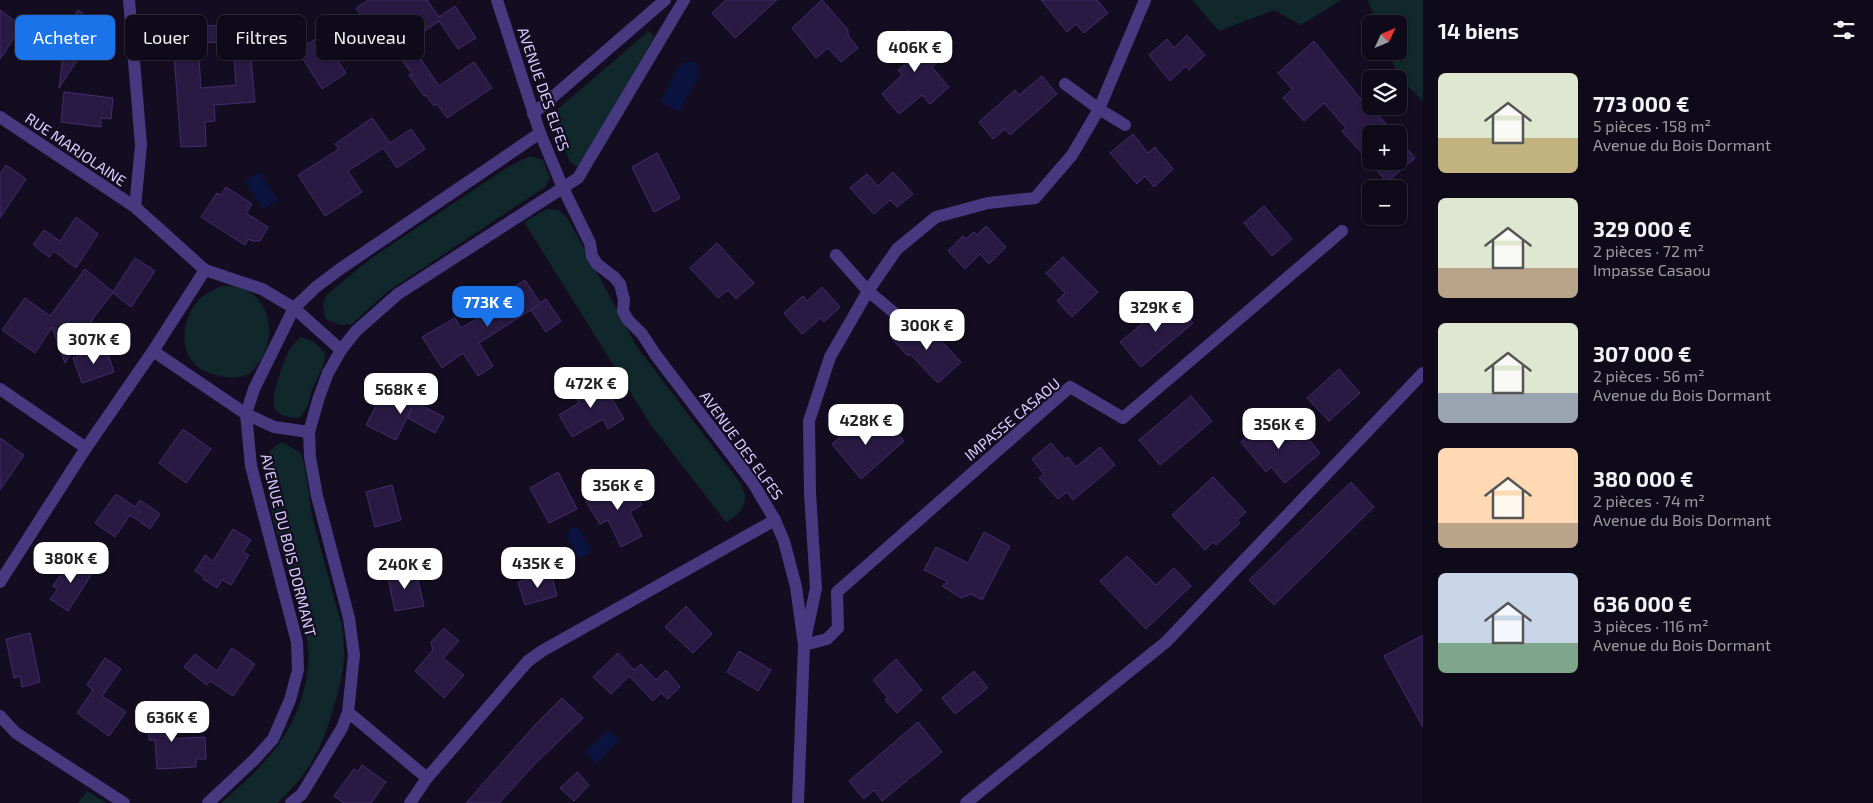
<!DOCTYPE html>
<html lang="fr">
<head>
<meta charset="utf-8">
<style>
	:root { --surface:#0f0a19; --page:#1d1826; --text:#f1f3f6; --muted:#9b9aa2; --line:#2f2b38; --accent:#1a73e8 }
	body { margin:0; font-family:"Exo 2",sans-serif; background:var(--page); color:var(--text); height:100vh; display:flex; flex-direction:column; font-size:19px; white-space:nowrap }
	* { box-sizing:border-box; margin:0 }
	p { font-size:16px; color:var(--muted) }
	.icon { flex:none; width:28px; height:28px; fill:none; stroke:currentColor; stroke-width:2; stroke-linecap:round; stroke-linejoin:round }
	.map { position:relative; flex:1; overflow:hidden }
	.panel { display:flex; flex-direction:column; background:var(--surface); width:450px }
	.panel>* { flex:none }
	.top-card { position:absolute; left:15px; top:15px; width:475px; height:45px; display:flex; gap:10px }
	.needle { width:32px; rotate:46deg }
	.buttons { position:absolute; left:1362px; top:15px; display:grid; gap:10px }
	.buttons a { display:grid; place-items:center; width:45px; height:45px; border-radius:8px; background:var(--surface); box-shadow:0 1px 4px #0004,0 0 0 1px var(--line); font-size:25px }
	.price { position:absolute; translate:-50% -42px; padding:0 11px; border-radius:10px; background:#fff; color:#222; font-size:16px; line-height:32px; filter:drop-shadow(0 1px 2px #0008) }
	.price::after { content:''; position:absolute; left:50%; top:30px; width:15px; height:11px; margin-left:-8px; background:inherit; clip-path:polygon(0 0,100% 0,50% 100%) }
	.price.active { background:var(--accent); color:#fff }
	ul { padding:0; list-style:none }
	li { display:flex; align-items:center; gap:15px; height:125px; padding:0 15px }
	li span { display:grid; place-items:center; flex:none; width:140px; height:100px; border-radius:8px; color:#555 }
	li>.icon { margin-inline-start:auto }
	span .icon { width:60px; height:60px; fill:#fffc; stroke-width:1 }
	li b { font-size:21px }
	h2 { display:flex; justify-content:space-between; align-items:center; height:60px; padding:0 15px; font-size:21px }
	.chip { padding:0 18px; border-radius:8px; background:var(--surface); box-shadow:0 1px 4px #0004,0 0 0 1px var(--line); font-size:18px; line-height:45px }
	.chip.active { background:var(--accent); color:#fff }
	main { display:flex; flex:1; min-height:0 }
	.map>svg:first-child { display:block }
	.green { fill:#10282b }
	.water { fill:#0a143e }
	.building { fill:#281a42; stroke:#432c6e }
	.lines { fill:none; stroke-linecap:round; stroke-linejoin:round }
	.minor { stroke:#473980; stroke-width:12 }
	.labels { text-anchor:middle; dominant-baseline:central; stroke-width:4.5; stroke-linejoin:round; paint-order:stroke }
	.street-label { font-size:15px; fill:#dbceff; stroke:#140d21 }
</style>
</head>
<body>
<main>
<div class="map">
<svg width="1423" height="803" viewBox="0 0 1423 803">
	<rect width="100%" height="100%" fill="#140d21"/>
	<g class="green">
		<polygon points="1192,0 1341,0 1301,25 1274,10 1219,31"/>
		<polygon points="1368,0 1423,0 1423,101 1399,77 1388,51 1399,51 1399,24 1377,24"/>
		<polygon points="649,31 654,37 582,163 577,167 570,162 554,121 558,109"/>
		<polygon points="530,156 543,160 550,178 545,187 387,292 352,324 340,325 328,320 325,317 323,304 327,295 337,286 373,257 508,167"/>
		<path d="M547,209L558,210L568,219L637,347L741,484C742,488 745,493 745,497C745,509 735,518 726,522L651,425L524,222Z"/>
		<path d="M221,286C229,286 239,286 247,290C272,305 275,338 260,361C257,364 254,370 251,373C237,381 216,377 203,370C177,357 181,320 198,301C204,294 213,290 221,286Z"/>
		<path d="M301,337L314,342L325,353L324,364L311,392L308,406L299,418C265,417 272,397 280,374C286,357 287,349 301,337Z"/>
		<path d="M282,442L301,453C308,474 308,498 313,520C320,546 327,572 334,598C337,610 342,622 343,635C346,658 342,680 335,702C324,744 310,774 277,803H221C267,763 298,733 308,670C311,647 304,624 298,602C287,565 271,522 267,485C266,476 264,466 267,458C269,450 275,446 282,442Z"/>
		<polygon points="87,791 106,803 78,803"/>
	</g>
	<g class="water">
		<polygon points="682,61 685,64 691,61 697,64 698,70 701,71 679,112 660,102"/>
		<polygon points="259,172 278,200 263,209 245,181"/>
		<polygon points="570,527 579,528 592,552 579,559 566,535 569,534"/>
		<polygon points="608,730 619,740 596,764 586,752"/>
	</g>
	<g class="building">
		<polygon points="368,0 427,0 439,17 455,6 476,38 458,49 439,21 409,42 439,86 474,62 492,88 447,118 437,104 434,106 426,95 424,96 409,75 412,74 377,25 370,29 356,8"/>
		<polygon points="726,0 777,0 735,38 712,13"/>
		<polygon points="822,0 848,30 848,35 858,48 841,62 828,48 816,58 792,28"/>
		<polygon points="1041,0 1097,0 1108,13 1084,33 1076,24 1067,32"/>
		<polygon points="0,10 22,26 0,59"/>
		<polygon points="78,10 100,25 59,88 63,56 43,43 55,26 63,32"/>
		<polygon points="219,25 220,42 198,43 201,88 236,85 234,59 250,49 255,102 214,105 215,121 205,122 206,146 181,147 172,28"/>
		<polygon points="908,30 922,46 929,40 944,57 932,67 949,87 930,104 922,95 899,114 882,94 902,75 898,70 906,63 889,45"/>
		<polygon points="321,35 346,73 322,89 298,51"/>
		<polygon points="1187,35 1205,55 1189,70 1186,66 1170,81 1149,55 1167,39 1174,48"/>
		<polygon points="1314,41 1368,108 1371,106 1395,134 1371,134 1371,161 1399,161 1399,139 1415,158 1387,182 1342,131 1346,128 1324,103 1304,121 1283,98 1292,89 1278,73"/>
		<polygon points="1042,76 1057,94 1010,135 1005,129 993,139 979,122 1015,90 1019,95"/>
		<polygon points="64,92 113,98 111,119 101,118 101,127 61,122"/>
		<polygon points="372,118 390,143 411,129 425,149 397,168 383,148 348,171 362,192 325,216 298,175 339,149 335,144"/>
		<polygon points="1133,134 1148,153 1155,147 1173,169 1154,187 1145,176 1137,184 1110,153"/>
		<polygon points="657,153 680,198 654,212 632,167"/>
		<polygon points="6,165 26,179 0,218 0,174"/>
		<polygon points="893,172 913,194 897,207 890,200 874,214 850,188 867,174 878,186"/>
		<polygon points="226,187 252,204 246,213 268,227 260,241 253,241 248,239 245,245 201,217 217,193 221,195"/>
		<polygon points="1264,206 1292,239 1272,256 1244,223"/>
		<polygon points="76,217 98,234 76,268 54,251 49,257 33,245 44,230 60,241"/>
		<polygon points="986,226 1006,247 989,264 980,254 965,269 948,251 963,236 966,239 974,232 977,235"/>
		<polygon points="717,243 754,283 736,299 728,290 718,298 690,268"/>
		<polygon points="1063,257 1098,292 1072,317 1057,301 1065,293 1046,273"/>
		<polygon points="135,258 155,271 131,307 113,293 96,314 65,363 52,327 35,353 2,330 25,298 50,316 85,269 113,292"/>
		<polygon points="525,280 540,303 546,299 561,321 546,332 531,310 540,304 479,343 493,366 478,376 463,353 442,368 422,337 455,318 461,328 497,307 493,301"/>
		<polygon points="822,287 840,307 824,322 821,318 802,334 784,313 803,296 807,301"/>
		<polygon points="1172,299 1193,323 1141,367 1120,342"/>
		<polygon points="911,321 927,338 933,332 961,362 938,383 910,354 908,356 892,339"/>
		<polygon points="106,348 114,372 82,383 73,358"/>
		<polygon points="1339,369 1360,393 1329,421 1307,398"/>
		<polygon points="594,379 602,382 624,419 608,429 603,419 572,437 559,415 579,403 573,392"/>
		<polygon points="386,387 444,417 435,433 408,418 412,408 396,440 366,425"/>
		<polygon points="1191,396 1212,421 1160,465 1139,440"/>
		<polygon points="866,415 883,435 892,427 904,441 861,479 832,444"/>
		<polygon points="1270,416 1295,443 1305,435 1320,453 1285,483 1271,467 1266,472 1241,442"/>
		<polygon points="183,429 211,449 186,483 159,463"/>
		<polygon points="0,438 24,455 0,490"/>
		<polygon points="1051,443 1065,459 1068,457 1076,467 1100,447 1115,465 1073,500 1067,492 1058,499 1039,478 1044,474 1032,459"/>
		<polygon points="558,472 577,509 549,523 530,488"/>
		<polygon points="1213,477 1246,512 1237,520 1240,523 1227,535 1216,545 1213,542 1205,550 1172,515"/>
		<polygon points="627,479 642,505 630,512 642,536 621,547 608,520 600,524 586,502"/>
		<polygon points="1351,482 1374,507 1274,605 1249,580"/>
		<polygon points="392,485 401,520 375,527 366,492"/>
		<polygon points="116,494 135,507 140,500 160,514 150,529 130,515 115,537 95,523"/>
		<polygon points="233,529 251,540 243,552 249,555 231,585 222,580 217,588 203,579 204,577 195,571 205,555 213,561"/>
		<polygon points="984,532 1010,546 982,600 971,594 961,598 942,586 948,582 924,570 936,547 968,563"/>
		<polygon points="1127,556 1156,585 1174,568 1191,586 1146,629 1100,581"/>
		<polygon points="72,558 93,572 68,611 50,599 58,589 53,586"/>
		<polygon points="415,568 424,606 395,611 387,573"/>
		<polygon points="551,573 557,596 525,605 518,582"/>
		<polygon points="686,606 712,634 693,653 665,627"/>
		<polygon points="444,628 459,641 443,658 464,675 444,698 415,671 433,650 431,642"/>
		<polygon points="30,633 40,682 22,687 20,676 14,678 6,639"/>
		<polygon points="1423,635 1423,727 1384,656"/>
		<polygon points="232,648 255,664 233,696 210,681 207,685 184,667 195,654 217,671"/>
		<polygon points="739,651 771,670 758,691 727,672"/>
		<polygon points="618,653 634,670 641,664 656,680 666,670 680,687 668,699 661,693 653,701 629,676 611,694 593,677"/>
		<polygon points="105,658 121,669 102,696 126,712 109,736 77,713 93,690 87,685"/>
		<polygon points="896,659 922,690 897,713 885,700 888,698 873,680"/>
		<polygon points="974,671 988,688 955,714 942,698"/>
		<polygon points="562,698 583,718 534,765 499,803 466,803 535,725"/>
		<polygon points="153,702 164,710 167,739 205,737 206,759 196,759 196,767 157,769 155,740 149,740 148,728 140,722"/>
		<polygon points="918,722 942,752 882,801 874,790 864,799 849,781"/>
		<polygon points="362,765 386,782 371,803 344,803 334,796 354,769 358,772"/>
		<polygon points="577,772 589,785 574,801 560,788"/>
	</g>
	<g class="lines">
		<g class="minor">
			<polyline points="129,0 141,145 135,207"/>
			<polyline points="497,0 540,133 563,188 590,243 592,256 597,264 614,277 620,284 624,300 623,311 628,320 642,334 655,354 753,483 775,520 784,541 796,587 804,645 798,803"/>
			<polyline points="1145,0 1099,109 1072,155 1035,198 988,203 936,217 897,249 868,291 830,357 809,421 810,493 816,588 804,645 827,639 838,628 837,592 1070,387 1123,418 1342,231"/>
			<polyline points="1065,84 1099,109 1125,125"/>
			<polyline points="533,114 665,0"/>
			<polyline points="0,117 135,207 205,270 262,289 294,308 341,350"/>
			<polyline points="836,255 868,291 898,316"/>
			<polyline points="153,351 246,414 274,427 309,432"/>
			<polyline points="0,389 86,448"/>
			<polyline points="0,582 86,448 153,351 205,270"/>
			<polyline points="348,712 427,778"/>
			<polyline points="0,716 16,733 124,803"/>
			<polyline points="208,803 254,760 273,739 290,700 298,670 297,642 251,466 246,414 254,389 294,308 316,287 340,269 540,133"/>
			<polyline points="291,803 302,794 342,728 348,712 354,655 349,618 317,496 310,457 309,432 319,397 328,373 341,350 356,331 398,294 578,178 684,0"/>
			<polyline points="410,803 427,778 528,661 542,651 775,520"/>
			<polyline points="966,803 1166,642 1423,373"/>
		</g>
	</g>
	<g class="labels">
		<g class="street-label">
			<text transform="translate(544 89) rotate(71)">AVENUE DES ELFES</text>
			<text transform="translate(76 149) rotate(34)">RUE MARJOLAINE</text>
			<text transform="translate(1012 419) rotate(-40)">IMPASSE CASAOU</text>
			<text transform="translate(742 445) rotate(54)">AVENUE DES ELFES</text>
			<text transform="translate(289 545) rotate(76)">AVENUE DU BOIS DORMANT</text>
		</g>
	</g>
</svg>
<div class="buttons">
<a><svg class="needle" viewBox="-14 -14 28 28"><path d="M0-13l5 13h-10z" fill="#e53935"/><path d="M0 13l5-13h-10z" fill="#9b9aa2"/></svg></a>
<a><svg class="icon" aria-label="layers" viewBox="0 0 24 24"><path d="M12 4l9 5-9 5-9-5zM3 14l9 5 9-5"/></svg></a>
<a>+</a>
<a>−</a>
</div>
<b class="price" style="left:915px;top:73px">406K €</b>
<b class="price active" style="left:488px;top:328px">773K €</b>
<b class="price" style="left:1156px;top:333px">329K €</b>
<b class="price" style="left:927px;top:351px">300K €</b>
<b class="price" style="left:94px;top:365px">307K €</b>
<b class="price" style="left:591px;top:409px">472K €</b>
<b class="price" style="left:401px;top:415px">568K €</b>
<b class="price" style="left:866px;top:446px">428K €</b>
<b class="price" style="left:1279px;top:450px">356K €</b>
<b class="price" style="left:618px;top:511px">356K €</b>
<b class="price" style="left:71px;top:584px">380K €</b>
<b class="price" style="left:538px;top:589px">435K €</b>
<b class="price" style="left:405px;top:590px">240K €</b>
<b class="price" style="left:172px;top:743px">636K €</b>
<div class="top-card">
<a class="chip active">Acheter</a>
<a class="chip">Louer</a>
<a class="chip">Filtres</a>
<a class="chip">Nouveau</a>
</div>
</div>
<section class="panel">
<h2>14 biens<svg class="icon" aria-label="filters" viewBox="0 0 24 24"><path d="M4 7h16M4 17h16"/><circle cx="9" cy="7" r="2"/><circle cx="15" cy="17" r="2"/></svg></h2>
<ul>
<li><span style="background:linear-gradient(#dfe7d0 65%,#c2b280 0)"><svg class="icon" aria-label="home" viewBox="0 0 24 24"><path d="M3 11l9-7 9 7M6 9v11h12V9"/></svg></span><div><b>773 000 €</b><p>5 pièces · 158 m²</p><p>Avenue du Bois Dormant</p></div></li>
<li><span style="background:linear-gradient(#dfe7d0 70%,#b9a48a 0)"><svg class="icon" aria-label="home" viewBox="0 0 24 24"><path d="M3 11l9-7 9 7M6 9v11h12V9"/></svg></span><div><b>329 000 €</b><p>2 pièces · 72 m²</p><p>Impasse Casaou</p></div></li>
<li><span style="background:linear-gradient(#dfe7d0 70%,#9aa5b1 0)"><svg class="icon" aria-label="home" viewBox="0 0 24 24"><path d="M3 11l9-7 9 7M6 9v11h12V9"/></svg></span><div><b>307 000 €</b><p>2 pièces · 56 m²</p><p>Avenue du Bois Dormant</p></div></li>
<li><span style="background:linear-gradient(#ffd9b3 75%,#b9a48a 0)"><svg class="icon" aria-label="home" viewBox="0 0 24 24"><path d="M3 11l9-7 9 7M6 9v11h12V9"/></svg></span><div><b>380 000 €</b><p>2 pièces · 74 m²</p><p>Avenue du Bois Dormant</p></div></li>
<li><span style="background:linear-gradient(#c9d6e8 70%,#7fa58c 0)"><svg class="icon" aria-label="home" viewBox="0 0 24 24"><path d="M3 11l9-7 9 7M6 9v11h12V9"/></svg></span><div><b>636 000 €</b><p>3 pièces · 116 m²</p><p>Avenue du Bois Dormant</p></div></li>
</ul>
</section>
</main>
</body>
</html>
